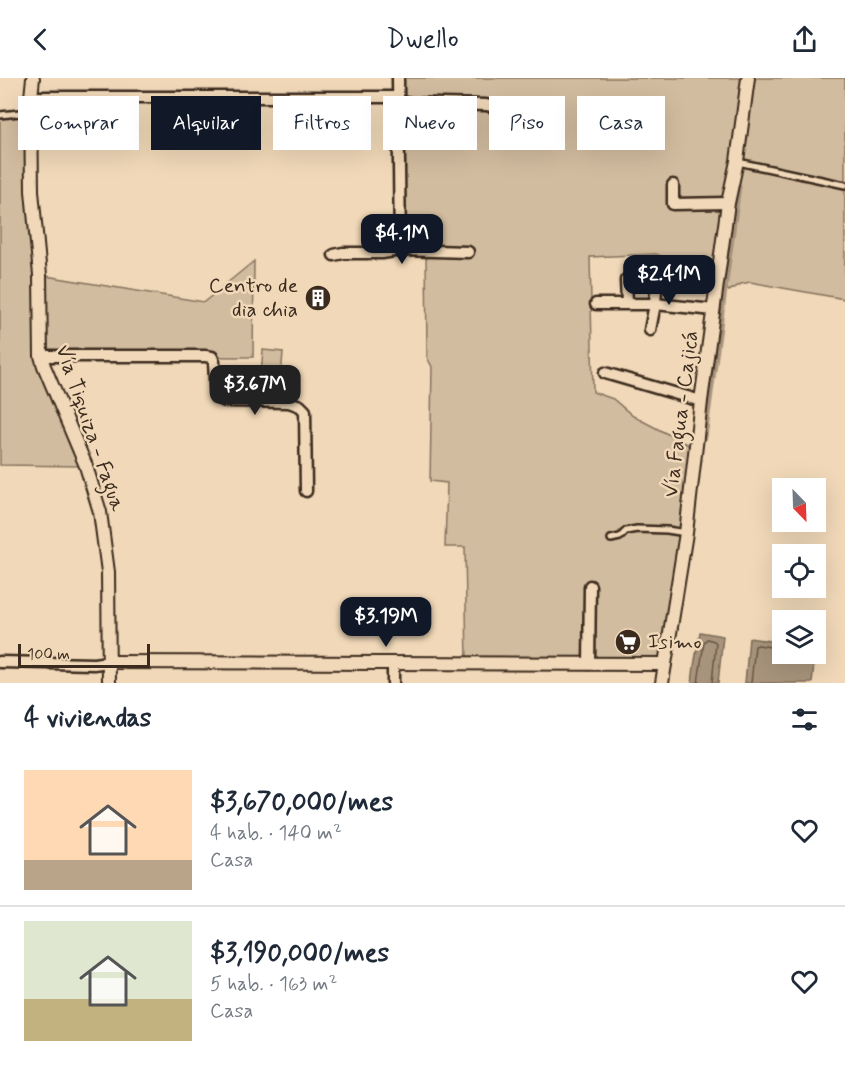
<!DOCTYPE html>
<html lang="es">
<head>
<meta charset="utf-8">
<style>
	:root { --surface:#fff; --page:#f2f2f3; --text:#1f2937; --muted:#747a83; --line:#e0e1e3; --accent:#111827 }
	body { margin:0; font-family:Mynerve,sans-serif; background:var(--page); color:var(--text); height:100vh; display:flex; flex-direction:column; font-size:22px; white-space:nowrap }
	* { box-sizing:border-box; margin:0 }
	p { font-size:20px; color:var(--muted) }
	.icon { flex:none; width:33px; height:33px; fill:none; stroke:currentColor; stroke-width:2; stroke-linecap:round; stroke-linejoin:round }
	.map { position:relative; height:605px; overflow:hidden }
	.drawer { display:flex; flex-direction:column; background:var(--surface); flex:1 }
	.drawer>* { flex:none }
	.hud { position:absolute; left:18px; top:18px; width:810px; height:54px; display:flex; gap:12px }
	.needle { width:39px; rotate:157deg }
	.tools { position:absolute; left:772px; top:400px; display:grid; gap:12px }
	.tools a { display:grid; place-items:center; width:54px; height:54px; border-radius:0px; background:var(--surface); box-shadow:0 6px 24px #0002; font-size:30px }
	.scale { position:absolute; left:18px; bottom:15px; width:132px; box-sizing:border-box; padding-left:6px; border:3px solid #3b2a1e; border-top:0; font-size:16px; line-height:21px; white-space:nowrap; color:#3b2a1e; -webkit-text-stroke:4px #f0d8b8; paint-order:stroke }
	.price { position:absolute; translate:-50% -51px; padding:0 14px; border-radius:12px; background:var(--accent); color:#fff; font-size:20px; line-height:39px; filter:drop-shadow(0 2px 3px #0008) }
	.price::after { content:''; position:absolute; left:50%; top:36px; width:18px; height:14px; margin-left:-9px; background:inherit; clip-path:polygon(0 0,100% 0,50% 100%) }
	.price.on { background:#222; color:#fff }
	ul { padding:0; list-style:none }
	li { display:flex; align-items:center; gap:18px; height:150px; padding:0 24px }
	li+li { border-top:2px solid var(--line) }
	li span { display:grid; place-items:center; flex:none; width:168px; height:120px; border-radius:0px; color:#555 }
	li>.icon { margin-inline-start:auto }
	span .icon { width:72px; height:72px; fill:#fffc; stroke-width:1 }
	li b { font-size:26px }
	h2 { display:flex; justify-content:space-between; align-items:center; height:72px; padding:0 24px; font-size:26px }
	.chip { padding:0 21px; border-radius:0px; background:var(--surface); box-shadow:0 6px 24px #0002; font-size:21px; line-height:54px }
	.chip.on { background:var(--accent); color:#fff }
	header { display:flex; justify-content:space-between; align-items:center; height:78px; padding:0 24px; background:var(--surface); font-size:27px; font-weight:600 }
	.map>svg:first-child { display:block }
	.green { fill:#d2bc9f; stroke:#86735e; stroke-width:1.5 }
	.water { fill:#a8947c; stroke:#7c6a56; stroke-width:1.5 }
	.lines { fill:none; stroke-linecap:round; stroke-linejoin:round }
	.shore { stroke:#675444; stroke-width:1.5 }
	.canal { stroke:#a8947c; stroke-width:9 }
	.service-casing { stroke:#3b2a1e; stroke-width:10 }
	.minor-casing { stroke:#3b2a1e; stroke-width:15 }
	.tertiary-casing { stroke:#3b2a1e; stroke-width:16 }
	.service { stroke:#f0d8b8; stroke-width:5 }
	.minor { stroke:#f0d8b8; stroke-width:10 }
	.tertiary { stroke:#f0d8b8; stroke-width:12 }
	.labels { text-anchor:middle; dominant-baseline:central; stroke-width:5; stroke-linejoin:round; paint-order:stroke }
	.poi-label { font-size:21px; fill:#3b2a1e; stroke:#f0d8b8; text-anchor:end }
	.street-label { font-size:21px; fill:#3b2a1e; stroke:#f0d8b8 }
</style>
</head>
<body>
<header><svg class="icon" aria-label="back" viewBox="0 0 24 24"><path d="M15 5l-7 7 7 7"/></svg>Dwello<svg class="icon" aria-label="share" viewBox="0 0 24 24"><path d="M12 15V3M7 8l5-5 5 5M5 13v7h14v-7"/></svg></header>
<div class="map">
<svg width="845" height="605" viewBox="0 0 845 605">
	<rect width="100%" height="100%" fill="#f0d8b8"/>
	<filter id="ink" filterUnits="userSpaceOnUse"><feTurbulence type="fractalNoise" baseFrequency=".0167" numOctaves="2"/><feDisplacementMap in="SourceGraphic" scale="12" xChannelSelector="R" yChannelSelector="G"/><feConvolveMatrix kernelMatrix="1 2 1 2 8 2 1 2 1" color-interpolation-filters="sRGB"/></filter>
	<g filter="url(#ink)">
		<g class="green">
			<polygon points="398,0 845,0 845,221 750,204 741,206 729,213 718,202 661,197 663,179 656,176 590,179 593,314 613,321 633,338 696,371 665,586 467,586 465,469 445,469 447,405 430,403 432,289 427,279 426,173 400,172"/>
			<polygon points="32,34 40,197 204,224 254,183 253,279 42,278 86,388 0,387 0,37"/>
			<polygon points="263,272 283,274 280,310 260,308"/>
		</g>
		<g class="water">
			<polygon points="700,554 723,558 718,605 692,605 694,588"/>
			<polygon points="749,560 783,565 783,576 815,576 812,605 745,605"/>
		</g>
		<g class="lines">
			<g class="shore">
				<polyline points="698,605 704,564 707,561 714,563 716,565 712,605"/>
				<polyline points="751,605 755,568 758,567 783,571"/>
			</g>
			<polyline class="canal" points="703,359 737,108"/>
			<defs>
				<g id="service">
					<polyline points="0,37 30,34"/>
					<polyline points="738,84 845,107"/>
					<polyline points="611,461 620,459 626,453 637,451 667,452 686,455"/>
				</g>
				<g id="minor">
					<polyline points="398,0 400,172"/>
					<polyline points="31,19 398,19"/>
					<polyline points="398,25 486,27 503,31"/>
					<polyline points="673,107 673,126 728,125"/>
					<polyline points="334,177 343,175 382,175 400,172 468,174"/>
					<polyline points="626,202 627,225"/>
					<polyline points="596,226 655,226 714,232"/>
					<polyline points="650,252 655,226 657,199"/>
					<polyline points="41,278 205,278 212,279 214,284 216,319 225,323 289,324 300,328 305,333 306,413"/>
					<polyline points="605,295 701,323"/>
					<polyline points="0,584 94,586 108,584"/>
					<polyline points="589,586 590,508"/>
					<polyline points="393,605 393,585"/>
				</g>
				<g id="tertiary">
					<polyline points="33,0 31,19 32,113 40,197 41,278 44,288 86,388 100,434 108,494 109,605"/>
					<polyline points="108,584 665,586"/>
					<polyline points="662,605 686,455 701,323 728,125 737,83 748,0"/>
				</g>
			</defs>
			<use href="#service" class="service-casing"/>
			<use href="#minor" class="minor-casing"/>
			<use href="#tertiary" class="tertiary-casing"/>
			<use href="#service" class="service"/>
			<use href="#minor" class="minor"/>
			<use href="#tertiary" class="tertiary"/>
		</g>
	</g>
	<defs>
		<symbol id="building-disc" viewBox="-11 -11 22 22"><circle r="9.5" fill="#3b2a1e" stroke="#f0d8b8"/><path d="M-4-6H4V6H1V3H-1V6H-4ZM-2.5-4.3h1.7v1.8h-1.7ZM.8-4.3h1.7v1.8H.8ZM-2.5-1h1.7V.8h-1.7ZM.8-1h1.7V.8H.8Z" fill="#fff"/></symbol>
		<symbol id="supermarket-disc" viewBox="-11 -11 22 22"><circle r="9.5" fill="#3b2a1e" stroke="#f0d8b8"/><path d="M-6-5.5h2.5l.6 2H6L4.5 2H-2.5L-4.4-4H-6ZM-1.5 3.2a1.3 1.3 0 1 0 .1 0ZM3 3.2a1.3 1.3 0 1 0 .1 0Z" fill="#fff"/></symbol>
	</defs>
	<g fill-rule="evenodd">
		<use href="#building-disc" x="303" y="205" width="30" height="30"/>
		<use href="#supermarket-disc" x="613" y="549" width="30" height="30"/>
	</g>
	<g class="labels">
		<g class="poi-label">
			<text x="298" y="208">Centro de<tspan x="298" dy="24">dia chia</tspan></text>
			<text x="648" y="564" text-anchor="start">Isimo</text>
		</g>
		<g class="street-label">
			<text transform="translate(681 336) rotate(-83)">Vía Fagua - Cajicá</text>
			<text transform="translate(90 350) rotate(71)">Vía Tiquiza - Fagua</text>
		</g>
	</g>
</svg>
<div class="tools">
<a><svg class="needle" viewBox="-14 -14 28 28"><path d="M0-13l5 13h-10z" fill="#e53935"/><path d="M0 13l5-13h-10z" fill="#747a83"/></svg></a>
<a><svg class="icon" aria-label="locate" viewBox="0 0 24 24"><circle cx="12" cy="12" r="6"/><path d="M12 2v4M12 18v4M2 12h4M18 12h4"/></svg></a>
<a><svg class="icon" aria-label="layers" viewBox="0 0 24 24"><path d="M12 4l9 5-9 5-9-5zM3 14l9 5 9-5"/></svg></a>
</div>
<div class="scale">100 m</div>
<b class="price" style="left:402px;top:187px">$4.1M</b>
<b class="price" style="left:669px;top:228px">$2.41M</b>
<b class="price on" style="left:255px;top:338px">$3.67M</b>
<b class="price" style="left:386px;top:570px">$3.19M</b>
<div class="hud">
<a class="chip">Comprar</a>
<a class="chip on">Alquilar</a>
<a class="chip">Filtros</a>
<a class="chip">Nuevo</a>
<a class="chip">Piso</a>
<a class="chip">Casa</a>
</div>
</div>
<section class="drawer">
<h2>4 viviendas<svg class="icon" aria-label="filters" viewBox="0 0 24 24"><path d="M4 7h16M4 17h16"/><circle cx="9" cy="7" r="2"/><circle cx="15" cy="17" r="2"/></svg></h2>
<ul>
<li><span style="background:linear-gradient(#ffd9b3 75%,#b9a48a 0)"><svg class="icon" aria-label="home" viewBox="0 0 24 24"><path d="M3 11l9-7 9 7M6 9v11h12V9"/></svg></span><div><b>$3,670,000/mes</b><p>4 hab. · 140 m²</p><p>Casa</p></div><svg class="icon" aria-label="heart" viewBox="0 0 24 24"><path d="M12 20l-8-8c-3-5 5-10 8-4 3-6 11-1 8 4z"/></svg></li>
<li><span style="background:linear-gradient(#dfe7d0 65%,#c2b280 0)"><svg class="icon" aria-label="home" viewBox="0 0 24 24"><path d="M3 11l9-7 9 7M6 9v11h12V9"/></svg></span><div><b>$3,190,000/mes</b><p>5 hab. · 163 m²</p><p>Casa</p></div><svg class="icon" aria-label="heart" viewBox="0 0 24 24"><path d="M12 20l-8-8c-3-5 5-10 8-4 3-6 11-1 8 4z"/></svg></li>
</ul>
</section>
</body>
</html>
